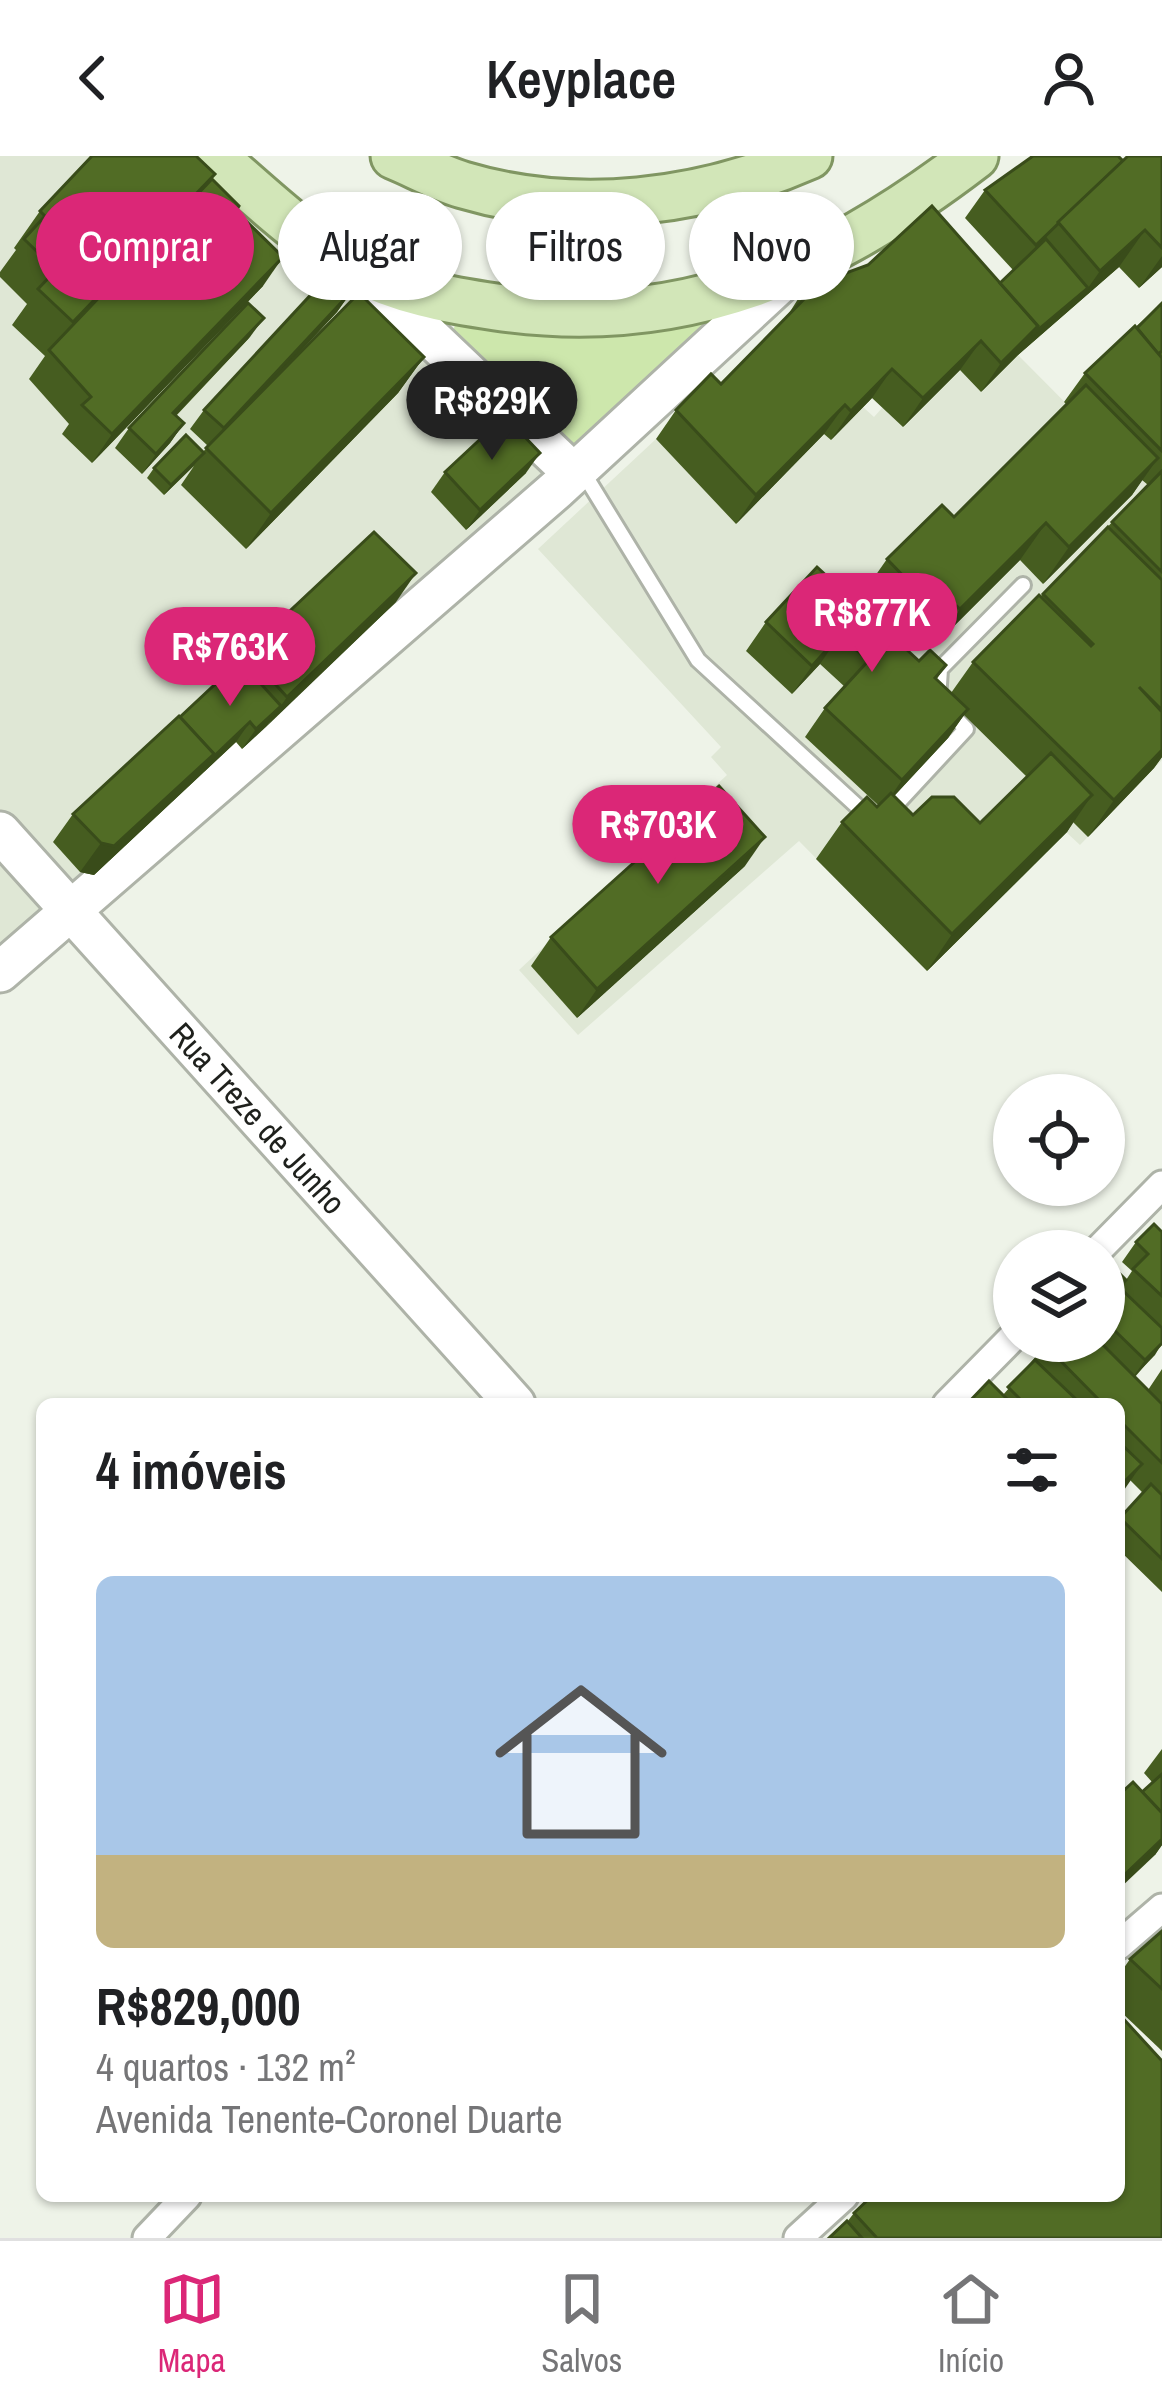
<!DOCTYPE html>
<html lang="pt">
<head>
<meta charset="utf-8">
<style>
	:root { --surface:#fff; --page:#f6f6f6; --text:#202124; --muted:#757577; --line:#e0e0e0; --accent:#db2777 }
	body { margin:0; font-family:"Archivo Narrow",sans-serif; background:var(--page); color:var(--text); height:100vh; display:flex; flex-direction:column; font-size:45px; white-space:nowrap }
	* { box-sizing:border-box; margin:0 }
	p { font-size:39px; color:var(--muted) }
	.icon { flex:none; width:66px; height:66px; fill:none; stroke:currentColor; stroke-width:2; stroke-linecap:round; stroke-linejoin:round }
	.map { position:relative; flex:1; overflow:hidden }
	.sheet { position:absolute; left:36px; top:1242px; width:1089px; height:804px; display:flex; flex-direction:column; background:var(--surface); border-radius:18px; box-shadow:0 3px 9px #0004 }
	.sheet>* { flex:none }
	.banner { position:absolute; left:36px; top:36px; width:1092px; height:108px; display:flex; gap:24px }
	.buttons { position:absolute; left:993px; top:918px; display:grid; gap:24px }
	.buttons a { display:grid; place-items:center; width:132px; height:132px; border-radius:50%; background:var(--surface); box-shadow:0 3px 9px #0004; font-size:60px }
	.price { position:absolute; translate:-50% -102px; padding:0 27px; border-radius:42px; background:var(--accent); color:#fff; font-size:39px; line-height:78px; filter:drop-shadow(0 3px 6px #0008) }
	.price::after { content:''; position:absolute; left:50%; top:72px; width:36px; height:27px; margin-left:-18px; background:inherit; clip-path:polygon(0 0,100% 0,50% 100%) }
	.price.on { background:#222; color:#fff }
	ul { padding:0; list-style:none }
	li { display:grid; align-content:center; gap:24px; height:636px; padding:0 60px }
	li span { display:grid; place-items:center; height:372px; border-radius:18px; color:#555 }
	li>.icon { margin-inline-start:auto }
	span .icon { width:216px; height:216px; fill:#fffc; stroke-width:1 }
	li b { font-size:51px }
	h2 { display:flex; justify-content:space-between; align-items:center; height:144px; padding:0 60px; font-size:51px }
	.tag { padding:0 42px; border-radius:54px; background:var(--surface); box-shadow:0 3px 9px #0004; font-size:42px; line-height:108px }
	.tag.on { background:var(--accent); color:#fff }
	header { display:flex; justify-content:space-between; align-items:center; height:156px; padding:0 60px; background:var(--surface); font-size:54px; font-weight:600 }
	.menu { display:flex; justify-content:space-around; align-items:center; height:168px; border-top:3px solid var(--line); background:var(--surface); font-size:33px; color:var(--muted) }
	.menu a { display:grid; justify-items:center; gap:6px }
	.menu .on { color:var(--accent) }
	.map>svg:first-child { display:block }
	.built { fill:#dfe7d5 }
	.green { fill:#cde7ac }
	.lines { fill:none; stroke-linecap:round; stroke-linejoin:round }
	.lane-casing { stroke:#aeb3a8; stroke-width:20 }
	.street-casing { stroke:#aeb3a8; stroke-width:33 }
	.secondary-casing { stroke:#aeb3a8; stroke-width:45 }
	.primary-casing { stroke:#809662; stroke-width:51 }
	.lane { stroke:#fff; stroke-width:14 }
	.street { stroke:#fff; stroke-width:27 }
	.secondary { stroke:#fff; stroke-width:39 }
	.primary { stroke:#d2e6b8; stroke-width:45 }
	.wall { fill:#465d20; fill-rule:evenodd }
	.shaded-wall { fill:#394c1a }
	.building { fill:#516c25; stroke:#394c1a; stroke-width:3 }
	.labels { text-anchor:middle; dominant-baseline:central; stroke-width:12; stroke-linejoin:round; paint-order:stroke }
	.street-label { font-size:33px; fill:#1e201c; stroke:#fff }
</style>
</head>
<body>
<header><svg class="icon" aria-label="back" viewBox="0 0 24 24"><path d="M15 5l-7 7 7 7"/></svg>Keyplace<svg class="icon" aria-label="person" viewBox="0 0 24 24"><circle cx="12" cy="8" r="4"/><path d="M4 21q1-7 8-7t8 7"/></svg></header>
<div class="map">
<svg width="1162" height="2082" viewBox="0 0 1162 2082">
	<rect width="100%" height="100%" fill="#eef3e8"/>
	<g class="built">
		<polygon points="0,0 193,0 552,316 72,734 0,655"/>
		<polygon points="1018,199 1162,344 1162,604 1080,689 1066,676 927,815 799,685 578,879 519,814 727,619 711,601 721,591 538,393 656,283 736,368 824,278 831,283 863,251 874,261 882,252 937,235 960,214 981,236"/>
		<polygon points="0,676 71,754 0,818"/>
	</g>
	<polygon class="green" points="737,151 574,300 453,176 456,165"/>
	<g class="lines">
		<defs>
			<g id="lane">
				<polyline points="581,313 698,504 870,662"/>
				<polyline points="890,655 966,573 938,544 940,513 1023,429"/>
			</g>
			<g id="street">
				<polyline points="1097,1095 1162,1029"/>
				<polyline points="947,1248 1014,1180"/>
				<polyline points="1119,1789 1162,1752"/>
				<polyline points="147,2082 187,2040"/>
				<polyline points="798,2082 844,2040"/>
			</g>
			<g id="secondary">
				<polyline points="363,117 573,317"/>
				<polyline points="0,676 515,1248"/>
				<polyline points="0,816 557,333 792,116"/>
			</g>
			<g id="primary">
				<path d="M213,0C259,39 303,83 356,112C399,135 448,144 496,151C685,179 829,112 975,0"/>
				<path d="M394,0C416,9 439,22 463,29C577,63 702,47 809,0"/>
			</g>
		</defs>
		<use href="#lane" class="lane-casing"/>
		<use href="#street" class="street-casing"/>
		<use href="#secondary" class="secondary-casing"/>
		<use href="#primary" class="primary-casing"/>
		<use href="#lane" class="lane"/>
		<use href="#street" class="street"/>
		<use href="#secondary" class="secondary"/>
		<use href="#primary" class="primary"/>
	</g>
	<g class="wall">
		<polygon points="1162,0 1162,111 1139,132 1119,111 1018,199 981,236 960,214 903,271 872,242 831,284 824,278 736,368 656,283 676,254 721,228 786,162 805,132 1000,127 1013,114 965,62 985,34"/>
		<polygon points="208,27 236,55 263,130 92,307 62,278 69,268 29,223 45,200 12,169 27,148 0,121 0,116 16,94 14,92 40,55"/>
		<polygon points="351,136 337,156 274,223 424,201 398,237 246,393 181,329 194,310 164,339 147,322 154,312 203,296 208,290 190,273 204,254"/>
		<path d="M1162,147V601L1154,612L1088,681L1073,666L1067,676L927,815L816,703L842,666L878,649L805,581L825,552L845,531L820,508L792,538L746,495L766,466L817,411L919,505L946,509L936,524L951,537L973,506L1041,440L1148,329L1142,324L1132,339L1043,428L1020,404L934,490L924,479L911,492L861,440L887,403L954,361L1066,248L1064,246L1085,217ZM964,559L1027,621L980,667L913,659L894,640L948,582Z"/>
		<polygon points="250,181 176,260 184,267 170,287 142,318 115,292 129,272"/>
		<polygon points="445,316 526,317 466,374 431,336"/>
		<polygon points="396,446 242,593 236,586 94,719 80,716 53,686 73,658 180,561 240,505 246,496"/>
		<polygon points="745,710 577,862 531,810 551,781"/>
		<polygon points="1162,1076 1162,1189 1135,1221 1148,1234 1162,1213 1162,1436 1119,1394 1119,1362 1143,1337 1130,1324 1119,1340 1119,1248 967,1248 1003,1239 1049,1185 1104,1185 1104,1129 1126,1124 1132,1115 1122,1106 1136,1086"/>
		<polygon points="1162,1593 1162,1689 1155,1699 1142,1636 1152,1626 1144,1617"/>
		<polygon points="1162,1775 1162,1895 1119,1854 1119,1819 1130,1803"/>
		<polygon points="854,2057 1162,2082 829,2082 847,2066"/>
	</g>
	<g class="shaded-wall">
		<polygon points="1145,74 1119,111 1018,199 981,236 1001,207 1038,170 1088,132 1100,115"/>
		<polygon points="1162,100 1162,111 1139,132"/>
		<polygon points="283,101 263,130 92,307 112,278"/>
		<polygon points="351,136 337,156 210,292 224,272"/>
		<polygon points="264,162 250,181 159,277 173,257"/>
		<polygon points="981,185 960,214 903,271 923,242"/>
		<polygon points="424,201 398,237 246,393 271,357"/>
		<polygon points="892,213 872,242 831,284 851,255"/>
		<polygon points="845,249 824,278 736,368 756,339"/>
		<polygon points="184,267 170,287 142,318 156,298"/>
		<polygon points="540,297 526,317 466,374 480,354"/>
		<polygon points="201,299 194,309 164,339 171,329"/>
		<polygon points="1158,302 1132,339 1043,428 1069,391"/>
		<polygon points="1046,367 1020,404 934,490 960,453"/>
		<polygon points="416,417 396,446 267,570 287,541"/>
		<polygon points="949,443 924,479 911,492 937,455"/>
		<polygon points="840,479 820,508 792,538 812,510"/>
		<polygon points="281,550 267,570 242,593 256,573"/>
		<polygon points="968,553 948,582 882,653 902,624"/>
		<polygon points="250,566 236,586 94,719 80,716 101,687 214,598"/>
		<polygon points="1162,594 1162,601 1154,612 1088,681 1114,644"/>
		<polygon points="1092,639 1067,676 927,815 952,778"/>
		<polygon points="765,681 745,710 577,862 597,833"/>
		<polygon points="1162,1187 1155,1199 1131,1224 1145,1204"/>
		<polygon points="1142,1308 1122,1337 1119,1340 1119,1331"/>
		<polygon points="1162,1683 1162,1689 1155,1699 1119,1733 1119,1724"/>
	</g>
	<g class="building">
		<polygon points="92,0 196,0 215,18 73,166 38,133 56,114 24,83 45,60 40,55"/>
		<polygon points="1033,0 1118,0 1123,5 1036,89 985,34"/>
		<polygon points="1128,0 1162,0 1162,92 1145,74 1100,115 1058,66"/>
		<polygon points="212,23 239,50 236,55 283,101 112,278 82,249 91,241 49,194"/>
		<polygon points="932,50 1038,170 1001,207 981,185 923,242 892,213 851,255 845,249 756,339 676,254 711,218 721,228 810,137 805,132 868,109"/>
		<polygon points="1046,83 1088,132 1032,179 1038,170 1000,127"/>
		<polygon points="331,117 351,136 224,272 204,254"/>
		<polygon points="359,137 424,201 271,357 206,292"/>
		<polygon points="248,147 264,162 173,257 184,267 156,298 129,272"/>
		<polygon points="1162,147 1162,195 1158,198 1137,172"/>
		<polygon points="1135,170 1162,202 1162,295 1085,217"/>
		<polygon points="1086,229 1158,302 1069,391 1046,367 960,453 949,443 937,455 887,403 942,349 954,361"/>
		<polygon points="505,260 540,297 480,354 445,316"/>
		<polygon points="186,279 204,297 171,329 154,312"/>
		<polygon points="1162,315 1162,416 1112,366"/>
		<polygon points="1108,371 1162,424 1162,554 1139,531 1162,556 1162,594 1114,644 973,506 1039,439 1091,490 1093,488 1043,438"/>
		<polygon points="374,376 416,417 287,541 246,496"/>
		<polygon points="817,411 919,505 930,494 946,509 935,522 968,553 902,624 825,552 868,505 840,479 812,510 766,466"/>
		<polygon points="240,505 281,550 256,573 250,566 208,606 214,598 180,561"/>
		<polygon points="179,560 214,598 114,690 101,687 73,658"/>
		<polygon points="1051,597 1092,639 952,778 842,666 867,641 877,651 891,637 913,659 932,641 954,641 980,667"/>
		<polygon points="719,630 765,681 597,833 551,781"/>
		<polygon points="1154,1068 1162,1076 1162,1140 1133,1113 1148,1098 1136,1086"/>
		<polygon points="1117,1115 1126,1124 1119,1131 1162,1172 1162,1187 1145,1204 1109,1169 1104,1174 1104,1129"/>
		<polygon points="1049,1185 1099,1185 1162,1248 1162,1307 1119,1264 1119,1248 1103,1248 1045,1189"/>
		<polygon points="1035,1204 1081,1248 1025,1248 1008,1231"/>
		<polygon points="989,1225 1012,1248 967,1248"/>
		<polygon points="1119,1286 1142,1308 1119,1331"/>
		<polygon points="1151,1328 1162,1339 1162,1403 1120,1362"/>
		<polygon points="1162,1618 1162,1657 1142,1636"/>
		<polygon points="1133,1626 1162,1657 1162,1683 1119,1724 1119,1639"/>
		<polygon points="1162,1775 1162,1833 1130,1803"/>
		<polygon points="1119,1858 1162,1905 1162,2082 877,2082 854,2057 872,2040 1119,2040"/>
		<polygon points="847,2065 862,2082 829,2082"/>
	</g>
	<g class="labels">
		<g class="street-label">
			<text transform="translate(258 962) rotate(48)">Rua Treze de Junho</text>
		</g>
	</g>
</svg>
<div class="buttons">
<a><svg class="icon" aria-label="locate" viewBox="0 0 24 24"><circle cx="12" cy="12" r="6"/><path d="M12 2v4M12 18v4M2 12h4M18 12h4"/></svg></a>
<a><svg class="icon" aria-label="layers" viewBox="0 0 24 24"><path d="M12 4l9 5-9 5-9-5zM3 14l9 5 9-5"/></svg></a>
</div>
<b class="price on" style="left:492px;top:307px">R$829K</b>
<b class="price" style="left:872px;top:519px">R$877K</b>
<b class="price" style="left:230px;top:553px">R$763K</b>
<b class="price" style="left:658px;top:731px">R$703K</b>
<div class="banner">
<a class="tag on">Comprar</a>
<a class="tag">Alugar</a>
<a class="tag">Filtros</a>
<a class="tag">Novo</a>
</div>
<section class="sheet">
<h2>4 imóveis<svg class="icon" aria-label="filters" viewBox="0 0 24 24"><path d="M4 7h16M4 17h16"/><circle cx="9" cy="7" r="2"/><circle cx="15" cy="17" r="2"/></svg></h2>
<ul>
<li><span style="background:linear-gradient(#a9c7e8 75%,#c2b280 0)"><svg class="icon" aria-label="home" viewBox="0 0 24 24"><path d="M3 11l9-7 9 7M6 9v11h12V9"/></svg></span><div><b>R$829,000</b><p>4 quartos · 132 m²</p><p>Avenida Tenente-Coronel Duarte</p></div></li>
</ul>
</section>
</div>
<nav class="menu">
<a class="on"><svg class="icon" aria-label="map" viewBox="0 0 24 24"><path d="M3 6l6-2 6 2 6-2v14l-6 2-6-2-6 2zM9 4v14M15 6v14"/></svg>Mapa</a>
<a><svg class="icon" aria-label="saved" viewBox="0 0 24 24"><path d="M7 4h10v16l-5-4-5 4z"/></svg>Salvos</a>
<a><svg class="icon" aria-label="home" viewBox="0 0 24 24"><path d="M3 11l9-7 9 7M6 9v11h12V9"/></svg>Início</a>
</nav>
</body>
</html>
